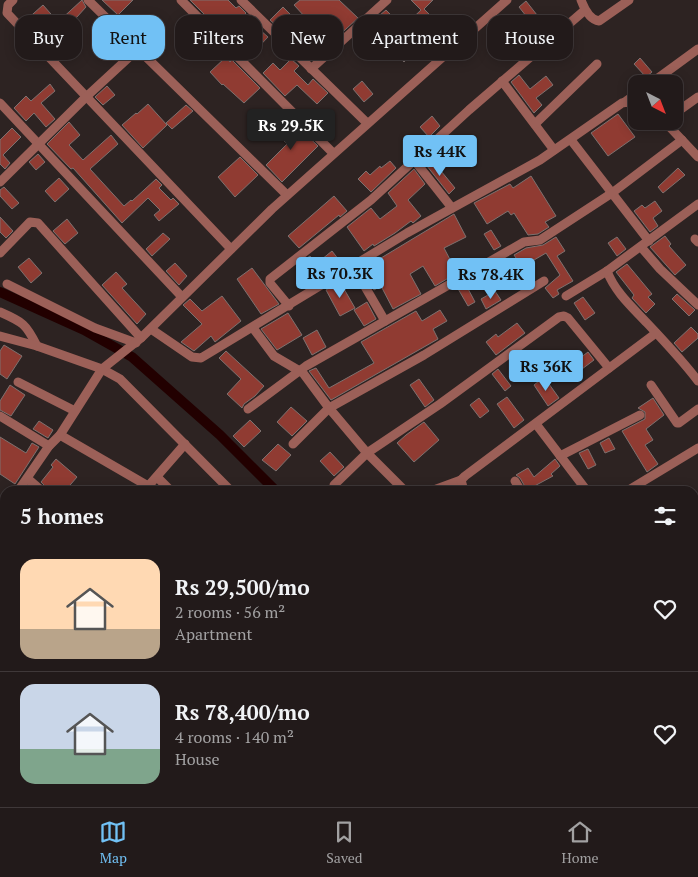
<!DOCTYPE html>
<html lang="en">
<head>
<meta charset="utf-8">
<style>
	:root { --surface:#221a1a; --page:#2e2727; --text:#f1f3f6; --muted:#a2a1a2; --line:#3f3839; --accent:#71c1f5 }
	body { margin:0; font-family:"PT Serif",serif; background:var(--page); color:var(--text); height:100vh; display:flex; flex-direction:column; font-size:19px; white-space:nowrap }
	* { box-sizing:border-box; margin:0 }
	p { font-size:16px; color:var(--muted) }
	.icon { flex:none; width:28px; height:28px; fill:none; stroke:currentColor; stroke-width:2; stroke-linecap:round; stroke-linejoin:round }
	.map { position:relative; flex:1; overflow:hidden }
	.drawer { position:absolute; left:0px; top:486px; width:699px; height:321px; display:flex; flex-direction:column; background:var(--surface); border-radius:15px 15px 0 0; box-shadow:0 2px 12px #0003,0 0 0 1px var(--line) }
	.drawer>* { flex:none }
	.top-card { position:absolute; left:15px; top:15px; width:669px; height:45px; display:flex; gap:10px }
	.needle { width:32px; rotate:138deg }
	.controls { position:absolute; left:628px; top:75px; display:grid; gap:10px }
	.controls a { display:grid; place-items:center; width:55px; height:55px; border-radius:10px; background:var(--surface); box-shadow:0 2px 12px #0003,0 0 0 1px var(--line); font-size:25px }
	.price { position:absolute; translate:-50% -42px; padding:0 11px; border-radius:5px; background:var(--accent); color:#111; font-size:16px; line-height:32px; filter:drop-shadow(0 1px 2px #0008) }
	.price::after { content:''; position:absolute; left:50%; top:30px; width:15px; height:11px; margin-left:-8px; background:inherit; clip-path:polygon(0 0,100% 0,50% 100%) }
	.price.current { background:#222; color:#fff }
	ul { padding:0; list-style:none }
	li { display:flex; align-items:center; gap:15px; height:125px; padding:0 20px }
	li+li { border-top:1px solid var(--line) }
	li span { display:grid; place-items:center; flex:none; width:140px; height:100px; border-radius:15px; color:#555 }
	li>.icon { margin-inline-start:auto }
	span .icon { width:60px; height:60px; fill:#fffc; stroke-width:1 }
	li b { font-size:21px }
	h2 { display:flex; justify-content:space-between; align-items:center; height:60px; padding:0 20px; font-size:21px }
	.pill { padding:0 18px; border-radius:15px; background:var(--surface); box-shadow:0 2px 12px #0003,0 0 0 1px var(--line); font-size:18px; line-height:45px }
	.pill.current { background:var(--accent); color:#111 }
	.tab-bar { display:flex; justify-content:space-around; align-items:center; height:70px; border-top:1px solid var(--line); background:var(--surface); font-size:14px; color:var(--muted) }
	.tab-bar a { display:grid; justify-items:center; gap:2px }
	.tab-bar .current { color:var(--accent) }
	.map>svg:first-child { display:block }
	.lines { fill:none; stroke-linecap:round; stroke-linejoin:round }
	.canal { stroke:#200; stroke-width:10 }
	.building { fill:#903b32; stroke:#7e716f }
	.minor { stroke:#9c6058; stroke-width:9 }
</style>
</head>
<body>
<div class="map">
<svg width="698" height="807" viewBox="0 0 698 807">
	<rect width="100%" height="100%" fill="#2d2322"/>
	<g class="lines">
		<g class="canal">
			<polyline points="0,292 84,330 132,357 220,435 276,491"/>
			<polyline points="694,711 698,713"/>
		</g>
	</g>
	<g class="building">
		<polygon points="82,0 86,7 67,28 74,35 71,38 79,46 66,58 60,51 63,49 37,23 31,29 24,22 43,5 58,22"/>
		<polygon points="102,0 133,0 118,15"/>
		<polygon points="190,0 228,0 236,8 239,6 246,13 234,25 227,18 218,28"/>
		<polygon points="300,0 339,0 358,18 312,60 299,48 303,43 304,44 318,31 294,5"/>
		<polygon points="411,0 433,0 424,9 437,22 426,33 435,41 426,50 428,52 420,60 409,50 418,41 404,26 421,10"/>
		<polygon points="526,1 537,15 530,21 519,7"/>
		<polygon points="283,7 291,15 278,27 270,20"/>
		<polygon points="386,10 399,23 390,33 412,54 404,62 367,26"/>
		<polygon points="201,29 210,39 195,53 186,45"/>
		<polygon points="260,30 268,37 248,58 240,51"/>
		<polygon points="226,57 230,62 232,60 260,88 244,103 223,84 222,85 210,72"/>
		<polygon points="640,58 652,72 646,77 634,64"/>
		<polygon points="291,59 299,66 294,71 308,85 313,79 328,93 317,104 297,85 285,96 263,73 273,63 280,70"/>
		<polygon points="519,75 530,89 546,76 553,85 536,98 542,105 534,113 511,82"/>
		<polygon points="362,81 373,94 364,102 353,89"/>
		<polygon points="50,84 55,91 41,103 55,119 46,127 34,113 26,121 14,108 26,96 31,101"/>
		<polygon points="107,86 115,95 103,105 95,97"/>
		<polygon points="148,104 167,125 143,148 122,125 136,113 137,114"/>
		<polygon points="186,105 193,111 172,129 166,123"/>
		<polygon points="618,114 635,137 608,156 591,133"/>
		<polygon points="432,116 440,126 429,137 420,127"/>
		<polygon points="286,120 298,131 300,129 318,146 282,182 266,165 287,144 275,132"/>
		<polygon points="69,122 80,135 69,145 83,160 111,135 118,144 90,169 124,206 131,200 132,201 156,179 162,185 159,188 171,200 173,198 179,204 159,221 154,215 160,210 148,198 122,223 73,168 71,169 47,144"/>
		<polygon points="12,128 21,137 3,155 10,163 5,169 0,164 0,140"/>
		<polygon points="38,154 45,162 36,170 29,162"/>
		<polygon points="240,157 258,175 235,197 218,177"/>
		<polygon points="427,158 439,173 441,171 455,188 449,194 423,161"/>
		<polygon points="390,161 396,168 371,192 358,179 366,171 370,175 380,166 381,168"/>
		<polygon points="678,168 685,175 663,193 658,187"/>
		<polygon points="414,169 425,184 408,200 421,216 413,223 411,221 395,233 374,246 373,244 364,251 347,227 371,208 380,219 397,206 388,193"/>
		<polygon points="531,176 556,216 545,222 549,227 538,234 528,235 514,213 511,215 508,211 487,224 474,203 510,184 513,188"/>
		<polygon points="59,178 69,189 55,202 45,191"/>
		<polygon points="4,187 19,203 12,209 0,196 0,190"/>
		<polygon points="334,196 347,211 340,217 339,215 299,248 288,236"/>
		<polygon points="655,201 662,211 653,218 658,226 650,232 634,211 642,205 645,208"/>
		<polygon points="454,214 466,237 444,248 457,273 435,286 423,266 410,274 421,294 393,309 381,286 374,290 361,268 375,260 376,261"/>
		<polygon points="0,217 13,231 6,238 0,232"/>
		<polygon points="67,219 78,233 65,244 53,231"/>
		<polygon points="491,230 501,246 494,250 484,234"/>
		<polygon points="163,233 170,239 152,256 146,249"/>
		<polygon points="665,236 671,244 669,246 686,265 675,275 650,247"/>
		<polygon points="556,237 565,251 557,256 573,281 557,290 559,294 553,298 545,288 560,275 546,253 522,267 514,255 526,248 543,245"/>
		<polygon points="617,237 626,249 617,256 608,243"/>
		<polygon points="332,251 342,264 335,270 333,267 315,280 301,262 310,256 316,264"/>
		<polygon points="29,258 42,273 31,283 18,267"/>
		<polygon points="175,263 187,276 179,285 166,271"/>
		<polygon points="627,264 652,294 648,297 655,304 646,313 632,298 634,295 616,272"/>
		<polygon points="252,268 279,304 261,314 237,279"/>
		<polygon points="116,272 127,284 122,288 146,314 137,324 102,285"/>
		<polygon points="340,282 355,308 340,316 326,290"/>
		<polygon points="465,283 475,302 468,306 457,287"/>
		<polygon points="495,291 501,300 486,309 481,299"/>
		<polygon points="677,294 695,310 689,316 672,299"/>
		<polygon points="222,296 241,321 215,342 211,336 194,351 181,342 202,324 183,305 190,299 202,311"/>
		<polygon points="583,297 595,313 585,320 574,303"/>
		<polygon points="367,302 376,319 364,326 354,310"/>
		<polygon points="440,310 447,321 433,329 438,339 331,400 309,371 316,368 329,388 374,363 361,342 416,311 422,321"/>
		<polygon points="288,313 302,335 277,350 261,329"/>
		<polygon points="517,323 525,333 496,355 486,342 496,334 498,337"/>
		<polygon points="691,327 698,334 698,338 682,352 674,343"/>
		<polygon points="317,330 326,347 312,355 303,338"/>
		<polygon points="4,345 22,356 7,379 0,374 0,351"/>
		<polygon points="226,351 264,386 255,396 244,404 242,408 227,394 241,379 219,358"/>
		<polygon points="588,352 594,360 582,369 576,361"/>
		<polygon points="498,369 511,386 505,391 492,374"/>
		<polygon points="544,377 559,398 548,406 534,385"/>
		<polygon points="419,379 434,400 425,407 410,385"/>
		<polygon points="10,385 25,395 11,416 0,410 0,401"/>
		<polygon points="507,397 524,420 514,428 497,404"/>
		<polygon points="479,398 489,411 480,418 470,405"/>
		<polygon points="653,398 664,415 646,429 653,440 645,445 658,464 647,472 622,431 645,419 645,412 638,408"/>
		<polygon points="291,407 307,421 292,436 277,422"/>
		<polygon points="250,420 261,431 244,447 233,436"/>
		<polygon points="39,421 53,430 48,438 33,429"/>
		<polygon points="424,422 439,440 414,462 397,443 406,435"/>
		<polygon points="0,437 26,453 32,443 39,447 15,484 0,474"/>
		<polygon points="609,438 615,449 605,453 600,443"/>
		<polygon points="278,444 291,455 276,471 262,460"/>
		<polygon points="588,449 596,465 588,469 579,453"/>
		<polygon points="330,452 344,467 334,476 320,461"/>
		<polygon points="56,459 77,477 65,491 50,491 41,482 53,467 51,465"/>
		<polygon points="555,459 560,466 551,474 553,476 527,490 520,478 516,475 528,468 534,477"/>
	</g>
	<g class="lines">
		<g class="minor">
			<polyline points="13,0 8,5 7,13 231,249"/>
			<polyline points="88,0 287,195"/>
			<polyline points="181,0 333,153"/>
			<polyline points="241,0 367,123"/>
			<path d="M581,0C584,8 590,20 599,21L629,0"/>
			<polyline points="311,69 387,0"/>
			<polyline points="502,81 554,150"/>
			<polyline points="650,84 698,49"/>
			<polyline points="625,102 636,94"/>
			<polyline points="0,103 182,297"/>
			<polyline points="674,114 698,97"/>
			<polyline points="664,121 698,157"/>
			<polyline points="535,124 597,64"/>
			<polyline points="571,140 649,241"/>
			<polyline points="414,160 452,208"/>
			<polyline points="0,182 86,97 138,49"/>
			<polyline points="695,239 698,242"/>
			<polyline points="641,247 660,269 698,305"/>
			<polyline points="0,253 30,222 38,223 141,338"/>
			<polyline points="353,266 385,321"/>
			<path d="M607,271C615,292 632,307 647,323C665,342 682,360 698,381"/>
			<polyline points="7,284 95,328 136,343"/>
			<polyline points="566,296 607,271 698,204"/>
			<polyline points="289,306 270,283 270,279 371,200 469,110 585,10"/>
			<path d="M0,312C23,322 26,324 37,346"/>
			<polyline points="253,328 274,356 303,373 329,408 367,453 405,491"/>
			<polyline points="151,329 192,357 201,358 407,233 540,160 622,103 628,102 636,107"/>
			<polyline points="0,336 37,346 102,369 120,379 231,491"/>
			<polyline points="18,382 75,411"/>
			<polyline points="651,385 677,423 679,423 698,409"/>
			<polyline points="248,409 306,366 524,242 540,240 612,193 682,140"/>
			<polyline points="0,416 49,446"/>
			<polyline points="536,424 587,491"/>
			<polyline points="60,435 148,486"/>
			<polyline points="293,444 329,408 424,355 544,281"/>
			<polyline points="560,456 640,415"/>
			<polyline points="157,477 171,491"/>
			<polyline points="28,479 42,491"/>
			<polyline points="515,481 521,491"/>
			<polyline points="334,485 367,453 440,404 559,317 564,316 568,318 609,368"/>
			<polyline points="18,491 49,446 60,435 102,369 141,338 272,209 507,0"/>
			<polyline points="144,491 185,444"/>
			<polyline points="431,491 461,480"/>
			<polyline points="464,491 461,480 465,476 656,333"/>
			<polyline points="627,491 698,448"/>
			<polyline points="0,515 5,509"/>
			<polyline points="694,517 698,514"/>
			<polyline points="0,541 5,545"/>
			<polyline points="694,583 698,580"/>
			<polyline points="694,610 698,616"/>
			<polyline points="0,635 5,640"/>
			<polyline points="694,650 698,647"/>
			<polyline points="694,696 698,698"/>
			<polyline points="0,730 5,734"/>
			<polyline points="694,735 698,737"/>
			<polyline points="694,766 698,769"/>
			<polyline points="84,802 88,807"/>
			<polyline points="235,802 238,807"/>
			<polyline points="522,802 526,807"/>
			<polyline points="624,802 630,807"/>
			<polyline points="669,802 670,807"/>
			<polyline points="123,807 128,802"/>
			<polyline points="203,807 208,802"/>
			<polyline points="281,807 286,802"/>
			<polyline points="367,807 374,802"/>
			<polyline points="582,807 585,802"/>
		</g>
	</g>
</svg>
<div class="controls">
<a><svg class="needle" viewBox="-14 -14 28 28"><path d="M0-13l5 13h-10z" fill="#e53935"/><path d="M0 13l5-13h-10z" fill="#a2a1a2"/></svg></a>
</div>
<b class="price current" style="left:291px;top:151px">Rs 29.5K</b>
<b class="price" style="left:440px;top:177px">Rs 44K</b>
<b class="price" style="left:340px;top:299px">Rs 70.3K</b>
<b class="price" style="left:491px;top:300px">Rs 78.4K</b>
<b class="price" style="left:546px;top:392px">Rs 36K</b>
<div class="top-card">
<a class="pill">Buy</a>
<a class="pill current">Rent</a>
<a class="pill">Filters</a>
<a class="pill">New</a>
<a class="pill">Apartment</a>
<a class="pill">House</a>
</div>
<section class="drawer">
<h2>5 homes<svg class="icon" aria-label="filters" viewBox="0 0 24 24"><path d="M4 7h16M4 17h16"/><circle cx="9" cy="7" r="2"/><circle cx="15" cy="17" r="2"/></svg></h2>
<ul>
<li><span style="background:linear-gradient(#ffd9b3 70%,#b9a48a 0)"><svg class="icon" aria-label="home" viewBox="0 0 24 24"><path d="M3 11l9-7 9 7M6 9v11h12V9"/></svg></span><div><b>Rs 29,500/mo</b><p>2 rooms · 56 m²</p><p>Apartment</p></div><svg class="icon" aria-label="heart" viewBox="0 0 24 24"><path d="M12 20l-8-8c-3-5 5-10 8-4 3-6 11-1 8 4z"/></svg></li>
<li><span style="background:linear-gradient(#c9d6e8 65%,#7fa58c 0)"><svg class="icon" aria-label="home" viewBox="0 0 24 24"><path d="M3 11l9-7 9 7M6 9v11h12V9"/></svg></span><div><b>Rs 78,400/mo</b><p>4 rooms · 140 m²</p><p>House</p></div><svg class="icon" aria-label="heart" viewBox="0 0 24 24"><path d="M12 20l-8-8c-3-5 5-10 8-4 3-6 11-1 8 4z"/></svg></li>
</ul>
</section>
</div>
<nav class="tab-bar">
<a class="current"><svg class="icon" aria-label="map" viewBox="0 0 24 24"><path d="M3 6l6-2 6 2 6-2v14l-6 2-6-2-6 2zM9 4v14M15 6v14"/></svg>Map</a>
<a><svg class="icon" aria-label="saved" viewBox="0 0 24 24"><path d="M7 4h10v16l-5-4-5 4z"/></svg>Saved</a>
<a><svg class="icon" aria-label="home" viewBox="0 0 24 24"><path d="M3 11l9-7 9 7M6 9v11h12V9"/></svg>Home</a>
</nav>
</body>
</html>
